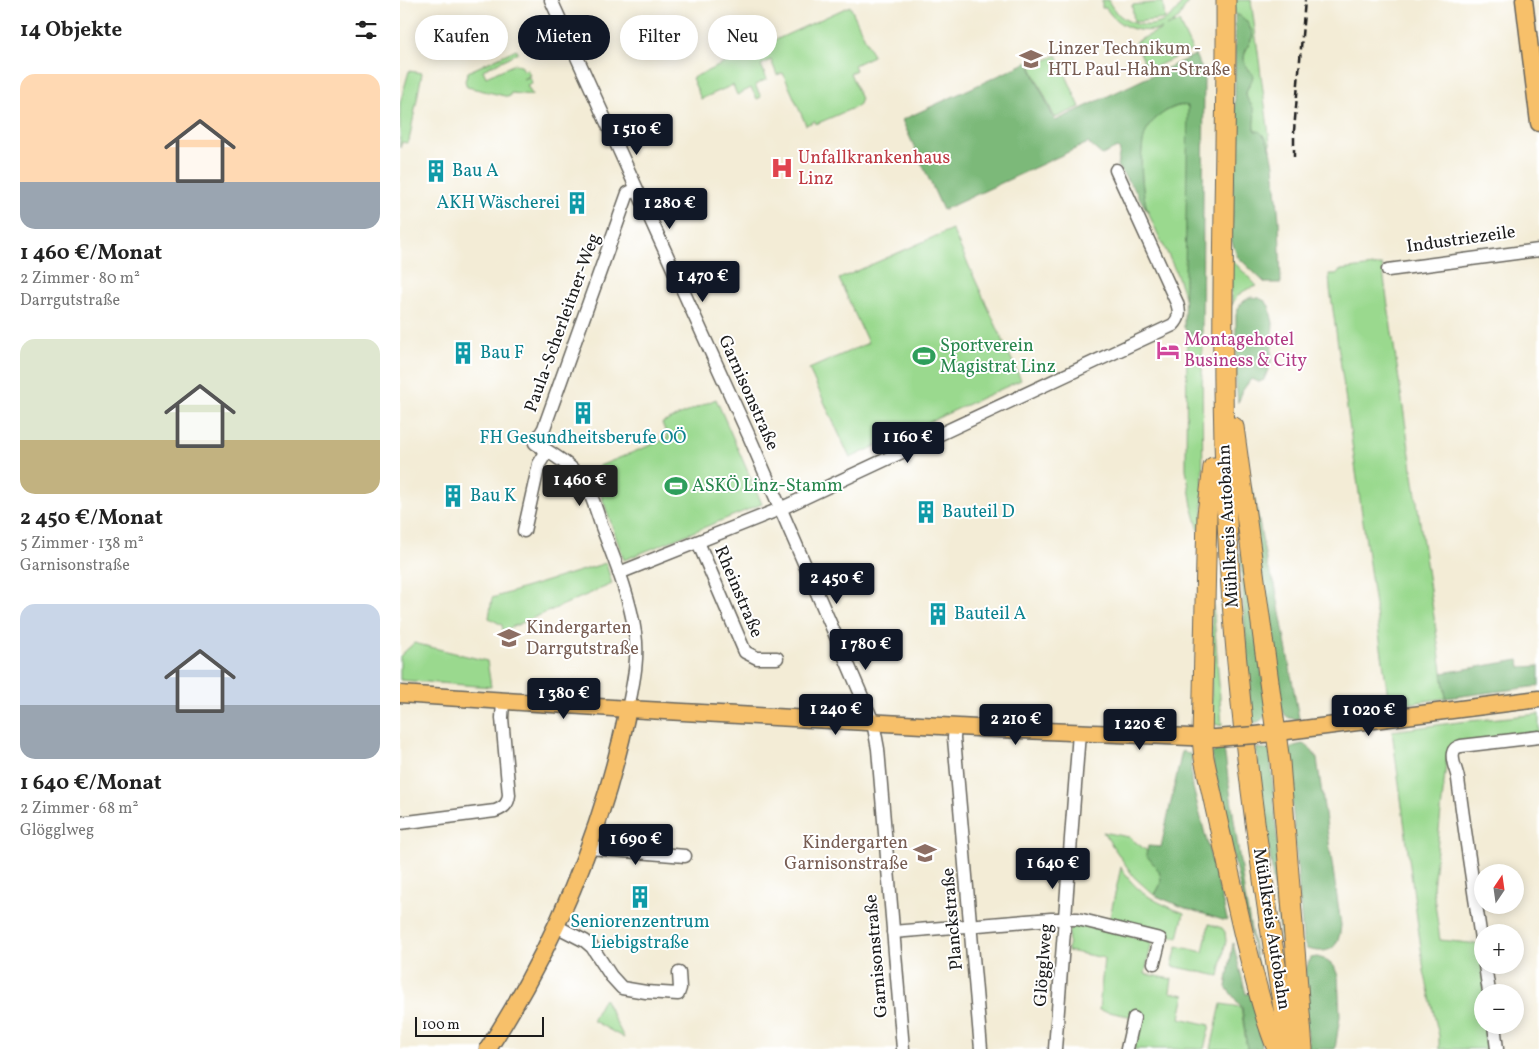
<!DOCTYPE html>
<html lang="de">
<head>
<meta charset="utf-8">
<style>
	:root { --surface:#fff; --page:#f2f2f2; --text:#222; --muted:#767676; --accent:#111827 }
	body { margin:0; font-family:Vollkorn,serif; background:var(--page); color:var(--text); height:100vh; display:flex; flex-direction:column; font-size:19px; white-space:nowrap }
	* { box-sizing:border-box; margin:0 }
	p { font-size:16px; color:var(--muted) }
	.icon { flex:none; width:28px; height:28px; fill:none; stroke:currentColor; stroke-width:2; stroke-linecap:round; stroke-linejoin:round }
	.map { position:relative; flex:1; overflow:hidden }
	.side { display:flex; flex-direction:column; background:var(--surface); width:400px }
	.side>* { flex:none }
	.banner { position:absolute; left:15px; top:15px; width:475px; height:45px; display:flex; gap:10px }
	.needle { width:32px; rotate:13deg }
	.fabs { position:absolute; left:1074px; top:864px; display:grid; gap:10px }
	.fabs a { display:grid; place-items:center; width:50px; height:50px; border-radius:50%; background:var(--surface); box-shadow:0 2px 12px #0003; font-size:25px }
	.scale { position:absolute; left:15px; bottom:12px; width:129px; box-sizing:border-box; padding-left:5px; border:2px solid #1c1c1c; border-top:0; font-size:14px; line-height:18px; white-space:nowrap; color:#1c1c1c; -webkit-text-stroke:4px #fff; paint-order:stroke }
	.price { position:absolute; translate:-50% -42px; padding:0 11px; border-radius:5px; background:var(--accent); color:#fff; font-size:16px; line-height:32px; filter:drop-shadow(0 1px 2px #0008) }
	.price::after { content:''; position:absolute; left:50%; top:30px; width:15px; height:11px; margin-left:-8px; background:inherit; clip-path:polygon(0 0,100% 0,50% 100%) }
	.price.current { background:#222; color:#fff }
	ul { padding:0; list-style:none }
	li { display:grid; align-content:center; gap:10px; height:265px; padding:0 20px }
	li span { display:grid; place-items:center; height:155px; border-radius:15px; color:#555 }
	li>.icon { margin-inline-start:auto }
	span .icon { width:90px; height:90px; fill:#fffc; stroke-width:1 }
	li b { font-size:21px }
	h2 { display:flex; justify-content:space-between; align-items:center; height:60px; padding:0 20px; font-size:21px }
	.pill { padding:0 18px; border-radius:22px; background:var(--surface); box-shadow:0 2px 12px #0003; font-size:18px; line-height:45px }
	.pill.current { background:var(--accent); color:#fff }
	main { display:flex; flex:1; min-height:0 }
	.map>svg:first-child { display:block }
	.green { fill:#9ad98e; stroke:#5b7a55 }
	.forest { fill:#7bb979; stroke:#4c6a4a }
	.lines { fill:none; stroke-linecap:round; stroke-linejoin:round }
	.minor-casing { stroke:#67655d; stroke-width:15 }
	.major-casing { stroke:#67655d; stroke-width:19 }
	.highway-casing { stroke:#67655d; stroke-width:21 }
	.minor { stroke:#fff; stroke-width:12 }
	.major { stroke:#f7c06b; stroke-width:16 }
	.highway { stroke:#f7c06b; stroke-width:19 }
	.rail { stroke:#1c1c1c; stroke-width:2.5; stroke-dasharray:8 4; stroke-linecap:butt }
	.major-bridge-casing { stroke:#67655d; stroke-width:19; stroke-linecap:butt }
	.major-bridge { stroke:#f7c06b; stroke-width:16 }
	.labels { text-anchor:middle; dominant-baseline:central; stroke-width:4; stroke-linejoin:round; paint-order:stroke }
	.education-label { font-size:18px; fill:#785e54; stroke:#fff; text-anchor:start }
	.health-label { font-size:18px; fill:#be3a42; stroke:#fff; text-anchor:start }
	.culture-label { font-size:18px; fill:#0d838f; stroke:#fff; text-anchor:start }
	.street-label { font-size:18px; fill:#1c1c1c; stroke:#fff }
	.hotel-label { font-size:18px; fill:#b23c85; stroke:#fff; text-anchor:start }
	.leisure-label { font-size:18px; fill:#27864d; stroke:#fff; text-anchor:start }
</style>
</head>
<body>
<main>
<section class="side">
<h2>14 Objekte<svg class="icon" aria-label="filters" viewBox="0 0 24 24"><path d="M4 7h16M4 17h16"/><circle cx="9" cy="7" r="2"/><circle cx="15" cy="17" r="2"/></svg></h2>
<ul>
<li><span style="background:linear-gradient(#ffd9b3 70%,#9aa5b1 0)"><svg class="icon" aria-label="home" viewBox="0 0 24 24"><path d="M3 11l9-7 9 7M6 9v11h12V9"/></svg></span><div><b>1 460 €/Monat</b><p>2 Zimmer · 80 m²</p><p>Darrgutstraße</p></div></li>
<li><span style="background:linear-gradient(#dfe7d0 65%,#c2b280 0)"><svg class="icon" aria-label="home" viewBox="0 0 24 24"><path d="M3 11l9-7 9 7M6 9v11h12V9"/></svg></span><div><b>2 450 €/Monat</b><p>5 Zimmer · 138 m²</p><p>Garnisonstraße</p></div></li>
<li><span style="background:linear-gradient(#c9d6e8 65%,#9aa5b1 0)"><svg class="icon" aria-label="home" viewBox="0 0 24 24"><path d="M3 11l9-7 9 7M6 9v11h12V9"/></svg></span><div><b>1 640 €/Monat</b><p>2 Zimmer · 68 m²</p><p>Glögglweg</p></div></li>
</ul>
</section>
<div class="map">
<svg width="1139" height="1049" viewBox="0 0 1139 1049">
	<rect width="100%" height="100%" fill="#fff"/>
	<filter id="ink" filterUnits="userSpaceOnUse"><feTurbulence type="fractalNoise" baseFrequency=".02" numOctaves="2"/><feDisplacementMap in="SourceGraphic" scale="10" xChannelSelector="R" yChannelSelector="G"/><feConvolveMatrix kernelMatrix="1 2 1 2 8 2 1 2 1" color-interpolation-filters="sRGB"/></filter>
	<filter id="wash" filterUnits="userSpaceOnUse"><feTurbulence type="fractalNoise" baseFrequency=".0096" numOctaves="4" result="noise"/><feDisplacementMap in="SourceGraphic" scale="20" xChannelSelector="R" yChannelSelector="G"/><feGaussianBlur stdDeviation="1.12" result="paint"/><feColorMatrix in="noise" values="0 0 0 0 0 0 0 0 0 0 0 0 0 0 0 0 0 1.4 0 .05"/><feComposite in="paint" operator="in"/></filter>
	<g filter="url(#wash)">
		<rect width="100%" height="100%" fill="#f3ecd6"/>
		<g class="green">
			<path d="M702,0H708C724,33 768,34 783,0H789L779,18L766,27L779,22L792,50L748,70L735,42L762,29C740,34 718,28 706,8H702Z"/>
			<path d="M834,0H851L871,150L865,137L855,131L853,127L854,116L852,106L847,101L846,94L847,89L850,85V70C837,60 849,47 853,35C849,25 846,17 835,14Z"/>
			<polygon points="763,2 765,19 734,22 732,5"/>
			<polygon points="450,6 473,56 454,65 456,70 450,73 461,99 458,106 416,124 415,121 406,125 383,73 377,75 371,60 361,65 367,79 355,85 361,97 357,99 351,88 337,95 333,85 301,99 292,78"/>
			<polygon points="116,49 118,53 83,70 86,77 115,64 121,65 124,71 127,69 130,75 123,79 130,77 132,83 127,85 132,95 111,93 109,97 67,87 65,81 68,72"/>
			<polygon points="657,55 680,107 655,118 631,67"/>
			<polygon points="9,71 22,73 9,141 6,143 2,142 0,148 0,103"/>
			<path d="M782,105L788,106L789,116L785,303C780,270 759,242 748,211C741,194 738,144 747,128C754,117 769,108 782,105Z"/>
			<polygon points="552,229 621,380 450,458 409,369 468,343 439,279"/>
			<path d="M830,258L857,286C846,289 837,293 832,305Z"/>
			<polygon points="982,265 1046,698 992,706 988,697 930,289 929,274 936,274 941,270"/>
			<polygon points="787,332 802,336 803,521 799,531 792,506 786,469"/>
			<polygon points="316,399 362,504 224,560 192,469 268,438 262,423"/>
			<polygon points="812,541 815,592 813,602 822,726 811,723"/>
			<polygon points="206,563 212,584 103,631 102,625 89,618 92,598"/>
			<polygon points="14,643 87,661 91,687 0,680 0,656"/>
			<polygon points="1139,714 1139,735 1047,754 1033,888 1040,940 1079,944 1085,992 1082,992 1082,1025 1090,1025 1093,1049 1039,1049 1039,1036 1024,971 992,731 1059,722"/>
			<path d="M703,832L729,837L747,851L746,855C758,869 768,878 754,895L734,877Z"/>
			<path d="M721,867C735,893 758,903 784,913L778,938L709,921Z"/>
			<polygon points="677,924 752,941 745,974 772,979 770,992 785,995 780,1018 810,1025 804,1049 732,1049 738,1018 699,1010 704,958 668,951 669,930"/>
			<polygon points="809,924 822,928 825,932 826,941 819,976 772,966 777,946 803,952"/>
			<polygon points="204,998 224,1038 192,1020"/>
			<polygon points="821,1004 841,1007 847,1049 811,1049"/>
		</g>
		<g class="forest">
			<path d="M835,14C846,17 849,25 853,35C850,44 841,54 845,64C846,68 850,71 853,74C853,82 847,86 846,93C846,101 853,104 854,111C856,118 852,124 855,131H859L865,137L871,150L874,166L879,220L881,283H865L837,256L831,239L835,129Z"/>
			<path d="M795,55L804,73L802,336L787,332L784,327L788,106C779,104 774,107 766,111C759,116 750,122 747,130C737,151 742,189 747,211L735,190L717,166L720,150L717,148L702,155L688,143L543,210L502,120L628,62L655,121Z"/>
			<path d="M851,297L859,298L865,301L869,306L873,323L871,362L864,380L859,382L851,379L843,390L838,403L836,383V315C839,305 842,301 851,297Z"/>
			<path d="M845,476L854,494L867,565L875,584L899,719C890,719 886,718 882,710Z"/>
			<path d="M846,552L867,713C863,720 859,723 851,723L840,553Z"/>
			<polygon points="1119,660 1120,667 1139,666 1139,686 1046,698 1042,673"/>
			<path d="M902,744C910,746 913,752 917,759L941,925C939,948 931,955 907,949L903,942L888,751L894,746Z"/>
			<polygon points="856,748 866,749 870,751 895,1049"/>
			<polygon points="819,749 824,749 845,897 862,989 811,754"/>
			<path d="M782,751L792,755L791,764V780L827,919L826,921L785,908L754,895C768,878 758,869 746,855L748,846L761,847Z"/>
			<polygon points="833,943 846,994 851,993 857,1015 862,1049 847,1049 842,1008 826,987"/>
			<path d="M917,957L924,959L934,966L938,976L940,1016L935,1049H909C907,1024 897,978 911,958Z"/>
		</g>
	</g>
	<g filter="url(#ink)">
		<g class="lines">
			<defs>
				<g id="minor">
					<polyline points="151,0 349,436 473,722 478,749 503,1049"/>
					<polyline points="988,270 1139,250"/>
					<polyline points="124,531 139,464 147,451"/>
					<polyline points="298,542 345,652 357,658 377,658"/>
					<path d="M219,573L380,509L773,325C780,318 780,312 777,303L716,170"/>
					<path d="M228,709C233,684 239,658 235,633C230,597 215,561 202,527C196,510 191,489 178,475C167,462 150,453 135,443L144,428L228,193L236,189"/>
					<polyline points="555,727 554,738 581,1049"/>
					<path d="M0,823L95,811C103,808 108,805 109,795L102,718L103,701"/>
					<polyline points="189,848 285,856"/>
					<polyline points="156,926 185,941 192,947 211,976 222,988 246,992 278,994 280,988 279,973"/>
					<polyline points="493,932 651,919 678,919 760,939 754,963"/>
					<path d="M1082,946C1074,890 1065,835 1058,779C1057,771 1051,761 1053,753C1054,748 1057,747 1061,746L1139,737"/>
					<polyline points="1085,965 1089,992"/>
					<polyline points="1094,1025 1097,1049"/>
					<polyline points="655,1049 679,733"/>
					<polyline points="727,1049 734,1018"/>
				</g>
				<g id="major">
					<polyline points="1124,0 1139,123"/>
					<polyline points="0,694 228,709 577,728 813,738"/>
					<polyline points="856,735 1139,699"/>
					<path d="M88,1049C155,945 203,830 228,709"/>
				</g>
				<g id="highway">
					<path d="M826,0C827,157 819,314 825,471C831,665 857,858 890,1049"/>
					<polyline points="834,427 880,762 903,1049"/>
					<path d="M813,467L807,514L802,738L804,758C817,817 830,877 844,936C854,974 862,1012 877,1049"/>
				</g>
			</defs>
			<use href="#minor" class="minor-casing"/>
			<use href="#major" class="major-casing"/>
			<use href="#highway" class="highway-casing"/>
			<use href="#minor" class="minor"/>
			<use href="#major" class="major"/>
			<use href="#highway" class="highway"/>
			<polyline class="rail" points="894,157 894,131 905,0"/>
			<defs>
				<polyline id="major-bridge" points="815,738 856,735"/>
			</defs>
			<use href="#major-bridge" class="major-bridge-casing"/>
			<use href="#major-bridge" class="major-bridge"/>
		</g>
	</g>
	<defs>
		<symbol id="school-bare" viewBox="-9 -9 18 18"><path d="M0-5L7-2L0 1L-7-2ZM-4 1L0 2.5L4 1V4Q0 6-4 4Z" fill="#8d6e63" stroke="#fff" stroke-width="2.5" paint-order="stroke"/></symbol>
		<symbol id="hospital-bare" viewBox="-9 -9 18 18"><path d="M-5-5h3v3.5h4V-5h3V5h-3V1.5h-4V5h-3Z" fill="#e0444e" stroke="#fff" stroke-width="2.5" paint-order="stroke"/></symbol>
		<symbol id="building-bare" viewBox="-9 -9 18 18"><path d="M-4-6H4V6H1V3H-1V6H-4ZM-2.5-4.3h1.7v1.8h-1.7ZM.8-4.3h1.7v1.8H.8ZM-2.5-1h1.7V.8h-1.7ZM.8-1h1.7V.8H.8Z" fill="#0f9aa8" stroke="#fff" stroke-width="2.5" paint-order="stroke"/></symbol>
		<symbol id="hotel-bare" viewBox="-9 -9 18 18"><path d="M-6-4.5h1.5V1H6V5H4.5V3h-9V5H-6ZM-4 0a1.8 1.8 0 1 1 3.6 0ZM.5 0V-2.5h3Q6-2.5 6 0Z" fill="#d1479c" stroke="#fff" stroke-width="2.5" paint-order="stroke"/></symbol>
		<symbol id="stadium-bare" viewBox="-9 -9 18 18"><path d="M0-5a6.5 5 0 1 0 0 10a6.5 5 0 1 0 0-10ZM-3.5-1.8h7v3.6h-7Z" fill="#2e9e5b" stroke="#fff" stroke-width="2.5" paint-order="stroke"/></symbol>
	</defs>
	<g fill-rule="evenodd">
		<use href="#school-bare" x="615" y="43" width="32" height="32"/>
		<use href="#hospital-bare" x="366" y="152" width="32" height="32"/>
		<use href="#building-bare" x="20" y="155" width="32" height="32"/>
		<use href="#building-bare" x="161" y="187" width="32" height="32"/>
		<use href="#hotel-bare" x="752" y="334" width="32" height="32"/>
		<use href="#building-bare" x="47" y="337" width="32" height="32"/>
		<use href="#stadium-bare" x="508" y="340" width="32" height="32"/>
		<use href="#building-bare" x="167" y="397" width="32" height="32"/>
		<use href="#stadium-bare" x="260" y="470" width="32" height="32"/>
		<use href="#building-bare" x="37" y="480" width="32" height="32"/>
		<use href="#building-bare" x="510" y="496" width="32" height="32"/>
		<use href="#building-bare" x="522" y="598" width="32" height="32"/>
		<use href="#school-bare" x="93" y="622" width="32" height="32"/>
		<use href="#school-bare" x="509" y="837" width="32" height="32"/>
		<use href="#building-bare" x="224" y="881" width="32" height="32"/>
	</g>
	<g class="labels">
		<g class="education-label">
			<text x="648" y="49">Linzer Technikum -<tspan x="648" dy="21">HTL Paul-Hahn-Straße</tspan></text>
			<text x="126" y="628">Kindergarten<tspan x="126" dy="21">Darrgutstraße</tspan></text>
			<text x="508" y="843" text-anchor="end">Kindergarten<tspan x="508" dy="21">Garnisonstraße</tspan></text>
		</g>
		<g class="health-label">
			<text x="398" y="158">Unfallkrankenhaus<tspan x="398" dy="21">Linz</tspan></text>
		</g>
		<g class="culture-label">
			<text x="52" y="171">Bau A</text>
			<text x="160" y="203" text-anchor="end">AKH Wäscherei</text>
			<text x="80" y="353">Bau F</text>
			<text x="183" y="438" text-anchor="middle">FH Gesundheitsberufe OÖ</text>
			<text x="70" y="496">Bau K</text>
			<text x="542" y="512">Bauteil D</text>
			<text x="554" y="614">Bauteil A</text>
			<text x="240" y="922" text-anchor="middle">Seniorenzentrum<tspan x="240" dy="21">Liebigstraße</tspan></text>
		</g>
		<g class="street-label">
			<text transform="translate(1061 240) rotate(-8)">Industriezeile</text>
			<text transform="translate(163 323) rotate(-70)">Paula-Scherleitner-Weg</text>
			<text transform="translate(348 393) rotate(66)">Garnisonstraße</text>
			<text transform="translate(829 526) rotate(-93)">Mühlkreis Autobahn</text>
			<text transform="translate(338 592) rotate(67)">Rheinstraße</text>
			<text transform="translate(553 919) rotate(-95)">Planckstraße</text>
			<text transform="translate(871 929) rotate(81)">Mühlkreis Autobahn</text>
			<text transform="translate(477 956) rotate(-95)">Garnisonstraße</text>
			<text transform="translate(644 965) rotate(-86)">Glögglweg</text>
		</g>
		<g class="hotel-label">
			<text x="784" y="340">Montagehotel<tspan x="784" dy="21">Business &amp; City</tspan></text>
		</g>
		<g class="leisure-label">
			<text x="540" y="346">Sportverein<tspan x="540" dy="21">Magistrat Linz</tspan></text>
			<text x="292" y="486">ASKÖ Linz-Stamm</text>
		</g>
	</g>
</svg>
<div class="fabs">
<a><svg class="needle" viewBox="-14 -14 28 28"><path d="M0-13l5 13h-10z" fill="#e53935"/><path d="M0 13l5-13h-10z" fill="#767676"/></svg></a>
<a>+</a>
<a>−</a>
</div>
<div class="scale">100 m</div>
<b class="price" style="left:237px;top:156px">1 510 €</b>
<b class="price" style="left:270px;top:230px">1 280 €</b>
<b class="price" style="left:303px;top:303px">1 470 €</b>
<b class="price" style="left:508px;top:464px">1 160 €</b>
<b class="price current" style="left:180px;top:507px">1 460 €</b>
<b class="price" style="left:437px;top:605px">2 450 €</b>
<b class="price" style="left:466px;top:671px">1 780 €</b>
<b class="price" style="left:164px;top:720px">1 380 €</b>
<b class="price" style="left:436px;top:736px">1 240 €</b>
<b class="price" style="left:969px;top:737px">1 020 €</b>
<b class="price" style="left:616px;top:746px">2 210 €</b>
<b class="price" style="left:740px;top:751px">1 220 €</b>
<b class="price" style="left:236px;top:866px">1 690 €</b>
<b class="price" style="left:653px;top:890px">1 640 €</b>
<div class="banner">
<a class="pill">Kaufen</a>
<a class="pill current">Mieten</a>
<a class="pill">Filter</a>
<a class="pill">Neu</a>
</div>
</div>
</main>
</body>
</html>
